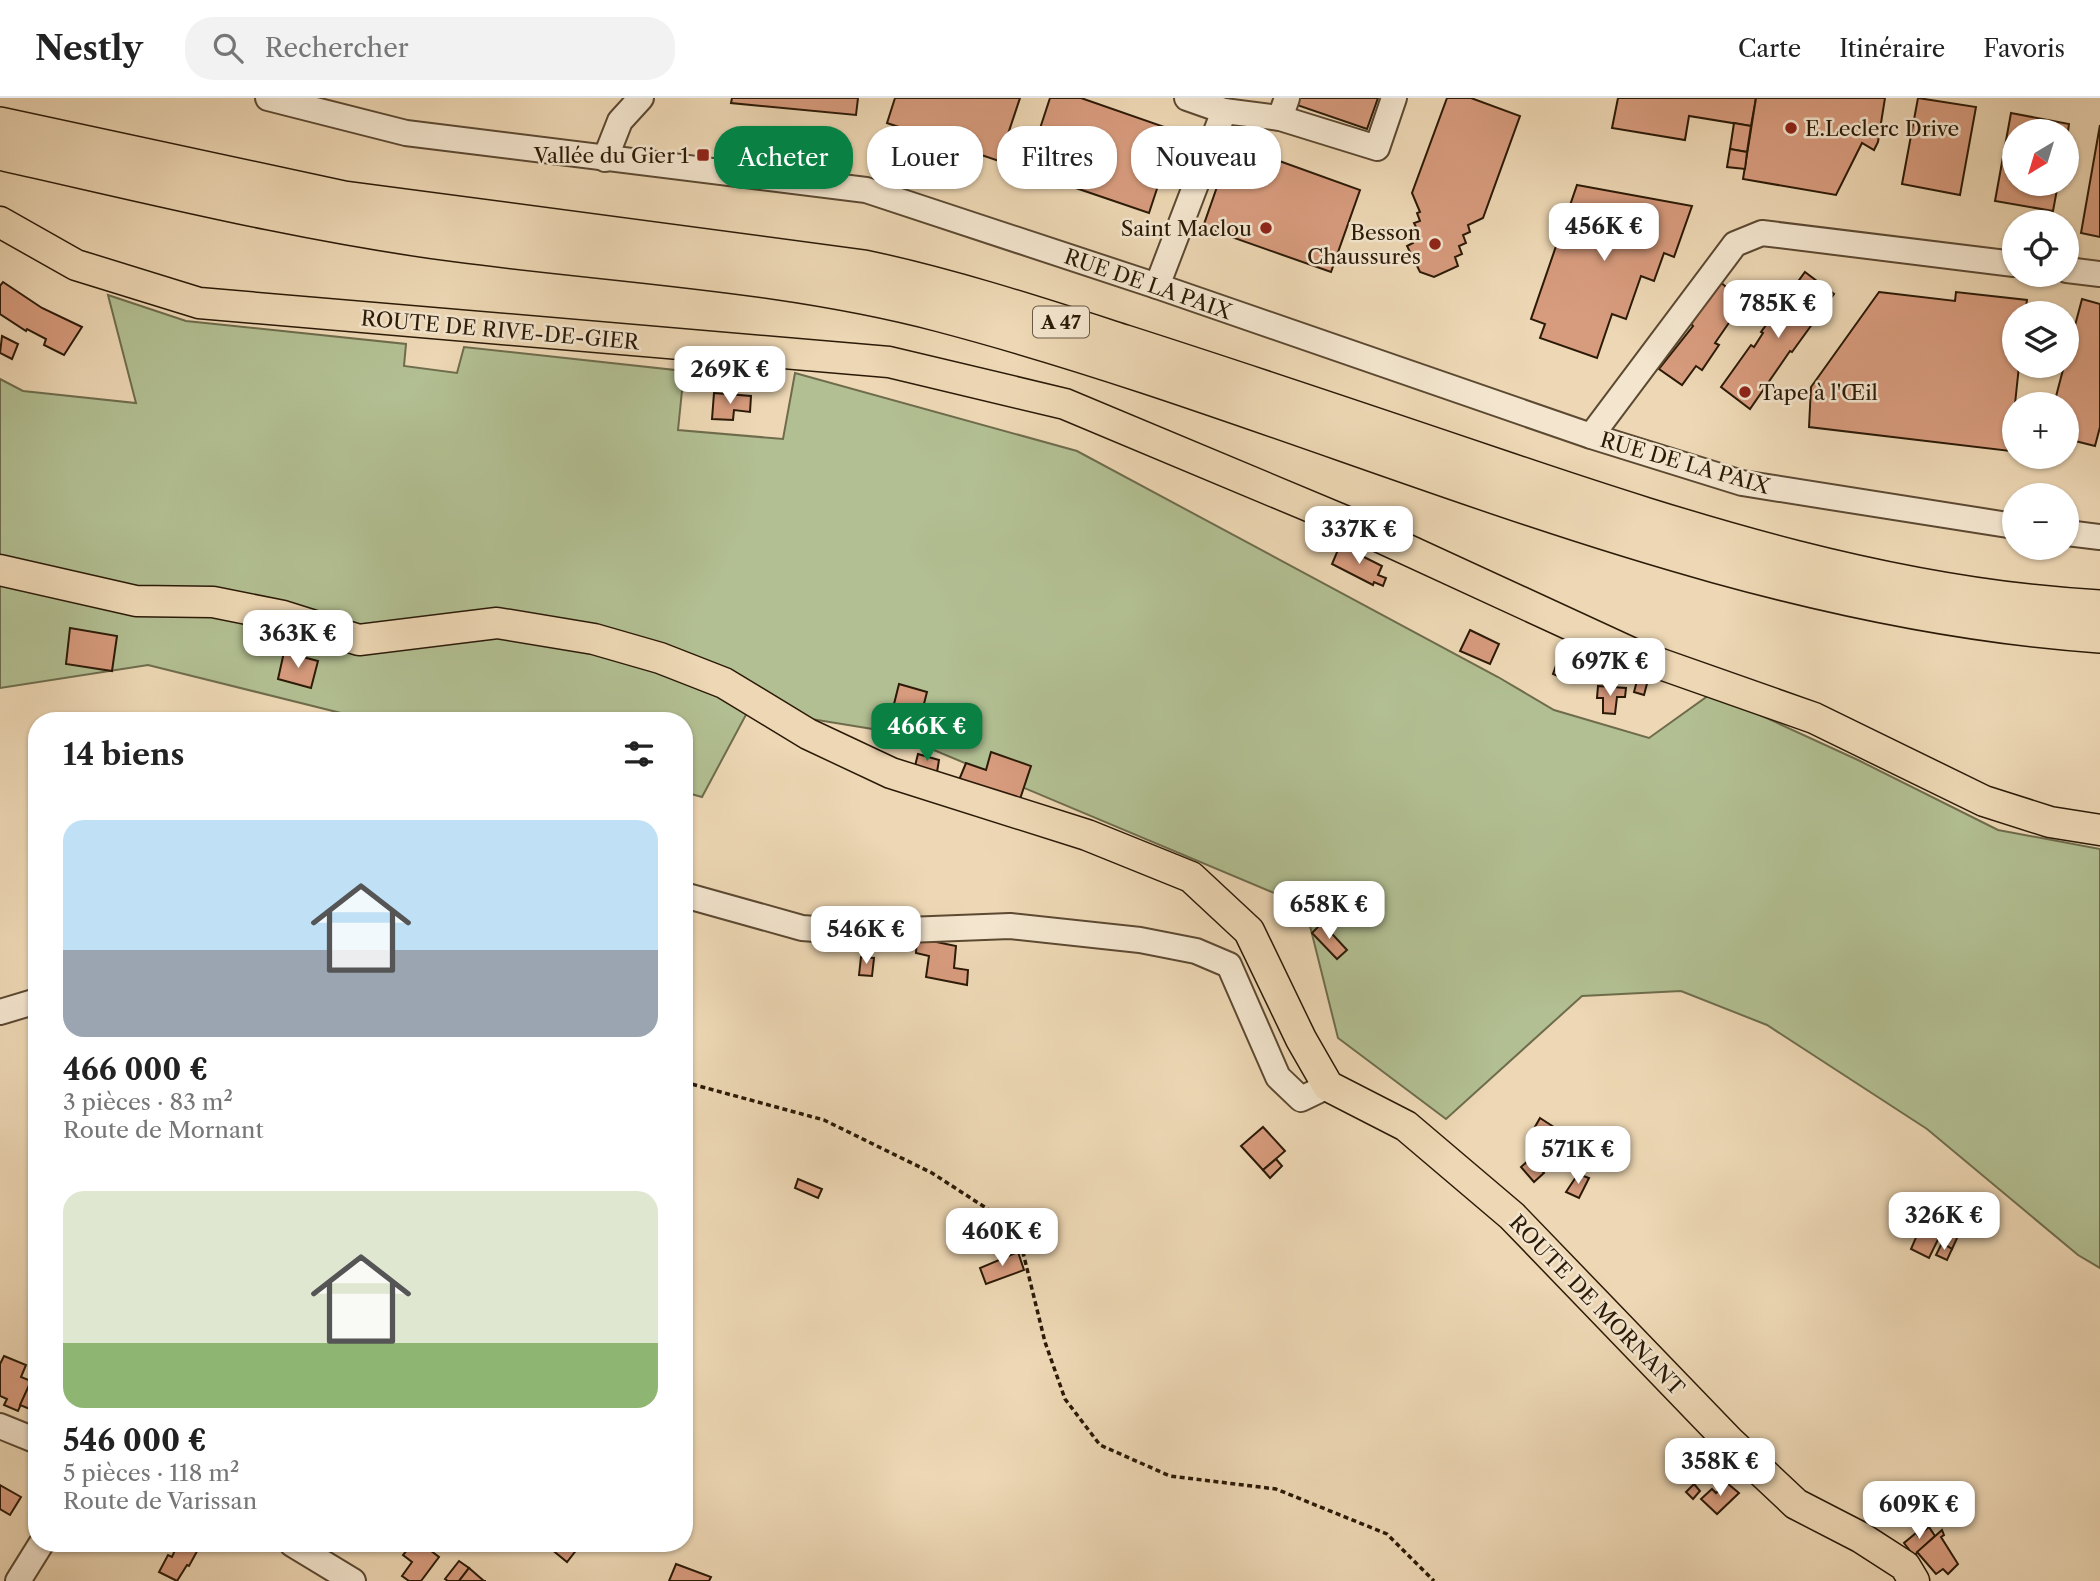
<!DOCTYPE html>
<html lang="fr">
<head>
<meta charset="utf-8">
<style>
	:root { --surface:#fff; --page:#f2f2f2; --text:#222; --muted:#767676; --line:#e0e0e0; --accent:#0b8043 }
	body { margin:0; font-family:"Libre Caslon Text",serif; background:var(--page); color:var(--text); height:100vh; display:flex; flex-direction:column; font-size:26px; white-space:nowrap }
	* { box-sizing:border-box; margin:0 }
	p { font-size:23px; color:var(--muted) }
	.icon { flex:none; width:38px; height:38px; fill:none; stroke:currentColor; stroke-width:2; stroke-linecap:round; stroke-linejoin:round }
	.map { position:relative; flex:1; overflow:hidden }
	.drawer { position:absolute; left:28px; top:614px; width:665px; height:840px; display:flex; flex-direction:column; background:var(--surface); border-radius:28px; box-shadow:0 2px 5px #0004 }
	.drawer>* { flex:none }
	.banner { position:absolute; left:714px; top:28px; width:665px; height:63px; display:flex; gap:14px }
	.needle { width:46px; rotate:218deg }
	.buttons { position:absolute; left:2002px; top:21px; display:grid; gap:14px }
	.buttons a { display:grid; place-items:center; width:77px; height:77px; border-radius:50%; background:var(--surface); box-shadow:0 2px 5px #0004; font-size:35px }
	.price { position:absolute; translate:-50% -60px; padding:0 16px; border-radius:14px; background:#fff; color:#222; font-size:23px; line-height:46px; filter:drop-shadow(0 2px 4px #0008) }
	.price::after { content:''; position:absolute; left:50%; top:42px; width:21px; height:16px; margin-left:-10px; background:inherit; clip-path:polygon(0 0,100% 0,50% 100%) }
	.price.current { background:var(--accent); color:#fff }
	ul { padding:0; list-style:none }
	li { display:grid; align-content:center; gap:14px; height:371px; padding:0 35px }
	li span { display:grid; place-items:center; height:217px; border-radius:21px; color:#555 }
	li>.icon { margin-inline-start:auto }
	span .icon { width:126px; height:126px; fill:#fffc; stroke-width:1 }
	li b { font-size:30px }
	h2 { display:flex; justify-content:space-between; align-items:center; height:84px; padding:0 35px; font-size:30px }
	.chip { padding:0 24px; border-radius:28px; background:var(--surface); box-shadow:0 2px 5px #0004; font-size:24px; line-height:63px }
	.chip.current { background:var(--accent); color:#fff }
	header { display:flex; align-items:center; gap:42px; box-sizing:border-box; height:98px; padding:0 35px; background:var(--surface); border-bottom:2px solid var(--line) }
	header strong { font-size:33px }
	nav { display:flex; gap:38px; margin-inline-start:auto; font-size:24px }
	.search { width:490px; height:63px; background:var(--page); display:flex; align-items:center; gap:18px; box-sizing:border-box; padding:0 24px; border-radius:28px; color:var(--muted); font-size:26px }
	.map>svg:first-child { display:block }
	.green { fill:#b2bf92; stroke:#6e6c4c; stroke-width:2 }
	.building { fill:#d79b7d; stroke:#2b1a07; stroke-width:2 }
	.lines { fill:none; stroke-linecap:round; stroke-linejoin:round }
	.minor-casing { stroke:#5c4932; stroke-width:28 }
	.major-casing { stroke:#2b1a07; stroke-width:33 }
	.highway-casing { stroke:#2b1a07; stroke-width:38 }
	.path { stroke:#2b1a07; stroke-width:3.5; stroke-dasharray:5 3.5; stroke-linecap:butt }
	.minor { stroke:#f3e5ce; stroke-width:24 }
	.major { stroke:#edd7b4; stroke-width:30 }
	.highway { stroke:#edd7b4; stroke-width:35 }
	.poi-dot { fill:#8f2418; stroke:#f3e5ce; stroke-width:2.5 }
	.labels { text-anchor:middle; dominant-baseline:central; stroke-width:5; stroke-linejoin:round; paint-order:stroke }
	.shield { fill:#f3e5ce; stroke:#675743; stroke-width:2 }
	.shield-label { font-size:19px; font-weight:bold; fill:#2b1a07 }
	.poi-label { font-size:21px; fill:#2b1a07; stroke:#f3e5ce; text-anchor:end }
	.street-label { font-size:21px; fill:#2b1a07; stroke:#f3e5ce }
</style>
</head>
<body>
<header>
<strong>Nestly</strong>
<div class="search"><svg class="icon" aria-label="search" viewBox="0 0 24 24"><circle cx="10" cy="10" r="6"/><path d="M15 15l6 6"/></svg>Rechercher</div>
<nav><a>Carte</a><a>Itinéraire</a><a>Favoris</a></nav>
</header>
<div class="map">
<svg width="2100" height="1483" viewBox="0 0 2100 1483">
	<rect width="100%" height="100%" fill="#edd7b4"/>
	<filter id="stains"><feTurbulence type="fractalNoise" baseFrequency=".00286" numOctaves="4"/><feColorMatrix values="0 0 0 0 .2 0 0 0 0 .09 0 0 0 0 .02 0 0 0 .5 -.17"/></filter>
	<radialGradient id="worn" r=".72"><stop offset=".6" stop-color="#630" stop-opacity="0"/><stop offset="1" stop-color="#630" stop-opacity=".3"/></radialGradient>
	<polygon class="green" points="108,197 186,223 406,246 404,268 457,275 464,249 684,273 678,332 783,341 795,275 1077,353 1498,579 1554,612 1649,640 1712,595 1858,662 1998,732 2100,751 2100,1170 2078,1157 1927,1031 1767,927 1681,893 1582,898 1446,1021 1338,940 1305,808 891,634 749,611 702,699 684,694 684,623 373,623 148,567 0,590 0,281 23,293 136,305"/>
	<g class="building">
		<polygon points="732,0 858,0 856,17 731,5"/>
		<polygon points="895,0 1020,0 999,63 887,25"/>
		<polygon points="1050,0 1081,0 1176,33 1149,115 1026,73"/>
		<polygon points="1296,0 1378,0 1367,31 1294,6"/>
		<polygon points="1447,0 1471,0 1520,18 1483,120 1468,127 1470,134 1463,137 1466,145 1459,148 1462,156 1455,159 1458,168 1434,179 1420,174 1407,148 1413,145 1410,137 1418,133 1414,125 1420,123 1417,115 1420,114 1412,95"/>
		<polygon points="1618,0 1756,0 1751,28 1689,18 1685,42 1612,30"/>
		<polygon points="1756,0 1885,0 1878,44 1874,52 1862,45 1836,97 1743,81"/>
		<polygon points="1918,0 1976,9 1960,97 1902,86"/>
		<polygon points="2011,15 2069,26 2067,41 2067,33 2014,33 2014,86 2058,86 2053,113 1995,103"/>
		<polygon points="1734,25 1751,28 1747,54 1730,51"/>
		<polygon points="2100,27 2100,139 2081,135"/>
		<polygon points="1232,46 1360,92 1331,174 1203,129"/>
		<polygon points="1730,51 1747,54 1745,71 1727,69"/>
		<polygon points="1577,87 1692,108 1674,159 1664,155 1654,183 1641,178 1626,221 1612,216 1597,260 1540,240 1545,226 1531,221"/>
		<polygon points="1805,174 1834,196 1792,254 1790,253 1750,311 1721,289 1751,247 1754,249 1763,235 1761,234"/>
		<polygon points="3,184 42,210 82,229 64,257 44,247 46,241 27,231 26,233 0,216 0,188"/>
		<polygon points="1720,184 1744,203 1715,245 1719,247 1702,272 1696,268 1682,287 1659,271 1693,228 1691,226"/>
		<polygon points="1879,194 1955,203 1956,194 2027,202 2025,215 2014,215 2014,268 2019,268 2010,353 1809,329 1811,289"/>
		<polygon points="2082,201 2100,206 2100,329 2095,348 2067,341 2067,306 2054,306 2064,268 2067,268 2067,258"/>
		<polygon points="2,238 18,246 12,261 0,255"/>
		<polygon points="714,295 751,298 750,314 734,312 733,322 712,321"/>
		<polygon points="1340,447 1382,468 1378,477 1386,480 1383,488 1374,484 1373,487 1332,466"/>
		<polygon points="70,530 117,538 112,573 66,566"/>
		<polygon points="1470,532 1499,546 1490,566 1460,553"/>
		<polygon points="1575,550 1602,562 1595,578 1588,574 1586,580 1569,574 1565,581 1553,576 1557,565 1569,569"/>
		<polygon points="284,554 318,563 311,590 278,581"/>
		<polygon points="1638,579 1648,582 1644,597 1634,594"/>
		<polygon points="899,586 927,594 916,637 888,630"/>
		<polygon points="1598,588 1626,590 1625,599 1617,599 1615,616 1603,615 1603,600 1597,600"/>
		<polygon points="991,654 1031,668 1019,704 959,682 966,665 986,672"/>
		<polygon points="918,656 939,662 937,674 915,668"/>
		<polygon points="1307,784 1312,789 1317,785 1329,798 1319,808 1300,790"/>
		<polygon points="1322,825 1347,852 1337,861 1312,835"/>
		<polygon points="917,840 956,848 954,870 968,872 967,887 926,879 929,858 916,855"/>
		<polygon points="861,859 874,860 872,878 859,877"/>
		<polygon points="1540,1020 1560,1033 1546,1055 1527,1043"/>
		<polygon points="1263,1029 1285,1053 1263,1072 1241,1048"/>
		<polygon points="1531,1060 1544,1075 1534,1084 1521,1069"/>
		<polygon points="1276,1061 1282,1068 1270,1080 1263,1072"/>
		<polygon points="1578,1076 1589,1080 1579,1100 1566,1094"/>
		<polygon points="798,1081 822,1091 818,1100 795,1090"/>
		<polygon points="1927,1114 1947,1123 1929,1160 1911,1151"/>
		<polygon points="1947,1133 1958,1138 1952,1151 1942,1145"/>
		<polygon points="1942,1145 1952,1151 1947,1162 1936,1157"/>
		<polygon points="1018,1154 1024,1172 986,1186 980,1170"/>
		<polygon points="4,1258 26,1267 21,1279 31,1283 18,1313 4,1307 7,1301 0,1298 0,1266"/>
		<polygon points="31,1283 37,1286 37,1314 20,1307"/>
		<polygon points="1727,1385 1739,1395 1717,1416 1701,1401 1712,1391 1716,1395"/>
		<polygon points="1694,1386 1700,1393 1693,1401 1686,1394"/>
		<polygon points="0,1387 21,1399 10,1417 0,1411"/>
		<polygon points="1929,1429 1935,1438 1914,1458 1904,1445 1916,1435 1918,1438"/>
		<polygon points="1942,1432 1944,1437 1941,1439 1958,1466 1948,1476 1943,1471 1936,1476 1917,1454"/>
		<polygon points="173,1446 201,1446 189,1468 187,1467 177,1483 159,1474 168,1457 172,1459 176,1450"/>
		<polygon points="412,1446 422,1446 439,1459 421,1483 409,1483 402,1478 412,1464 403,1457"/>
		<polygon points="545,1446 581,1446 567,1464"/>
		<polygon points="459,1463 469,1470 459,1483 448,1483 445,1481"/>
		<polygon points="676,1466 711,1479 709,1483 669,1483"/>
		<polygon points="469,1470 484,1483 486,1483 459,1483"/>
	</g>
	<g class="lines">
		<defs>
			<g id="minor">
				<polyline points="268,0 406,35 866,92 1157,188 1591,338 1742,385 2014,428"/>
				<polyline points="1224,13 1280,20 1377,50 1394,0"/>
				<polyline points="1280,20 1287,0"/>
				<polyline points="605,61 620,23 641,0"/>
				<polyline points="2067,172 2100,176"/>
				<polyline points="1157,188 1224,13 1187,0"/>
				<polyline points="1591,338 1735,146 1762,135 2014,166"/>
				<polyline points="2067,435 2100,439"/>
				<polyline points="684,797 802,830 855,834 1010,828 1140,842 1196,853 1229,867 1278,979 1301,1001 1328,988"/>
				<polyline points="0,914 37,903"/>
				<polyline points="0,1328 37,1343"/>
				<polyline points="292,1446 353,1483"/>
				<polyline points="18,1483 41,1446"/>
			</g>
			<g id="major">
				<polyline points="0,124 76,167 199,205 889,264 1065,306 1347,424 1638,558 1814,620 1984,703 2050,724 2100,732"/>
				<polyline points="0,472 136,503 213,504 283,518 359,542 497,525 594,541 660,560 724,585 808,636 891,675 1087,737 1191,779 1249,833 1301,941 1328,988 1406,1028 1512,1118 1729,1343 1796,1406 1860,1439 1905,1468 1914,1483"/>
			</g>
			<g id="highway">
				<path d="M0,27L344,101L864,170C953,189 1038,217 1125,245C1250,285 1374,327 1498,369C1693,435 1893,499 2100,510"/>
				<path d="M0,54C152,88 303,126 458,146C617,167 786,175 941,216C1328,318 1695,509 2100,537"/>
			</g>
		</defs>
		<use href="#minor" class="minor-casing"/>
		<use href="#major" class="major-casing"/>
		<use href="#highway" class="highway-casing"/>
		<polyline class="path" points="684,984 824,1022 932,1075 1017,1130 1045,1244 1065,1301 1100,1347 1170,1378 1276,1391 1387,1436 1434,1483"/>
		<use href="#minor" class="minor"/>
		<use href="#major" class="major"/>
		<use href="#highway" class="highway"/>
	</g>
	<g class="poi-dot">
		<circle cx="1791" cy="30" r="7"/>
		<rect x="696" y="50" width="14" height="14" rx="3.5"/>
		<circle cx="1266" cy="130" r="7"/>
		<circle cx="1435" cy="146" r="7"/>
		<circle cx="1745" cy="294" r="7"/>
	</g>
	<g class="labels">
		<rect class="shield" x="1033" y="208.5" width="56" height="31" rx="5"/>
		<g class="shield-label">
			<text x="1061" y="224">A 47</text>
		</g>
		<g class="poi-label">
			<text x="1805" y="30" text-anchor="start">E.Leclerc Drive</text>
			<text x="689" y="57">Vallée du Gier 1</text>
			<text x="1252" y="130">Saint Maclou</text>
			<text x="1421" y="134">Besson<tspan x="1421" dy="24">Chaussures</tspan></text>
			<text x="1759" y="294" text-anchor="start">Tape à l'Œil</text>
		</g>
		<g class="street-label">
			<text transform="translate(1148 186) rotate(19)">RUE DE LA PAIX</text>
			<text transform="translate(500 232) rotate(5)">ROUTE DE RIVE-DE-GIER</text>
			<text transform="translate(1685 365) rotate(16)">RUE DE LA PAIX</text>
			<text transform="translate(1597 1207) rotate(46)">ROUTE DE MORNANT</text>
		</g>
	</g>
	<rect width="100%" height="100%" filter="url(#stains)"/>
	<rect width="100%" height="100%" fill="url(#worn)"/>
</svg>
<div class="buttons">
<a><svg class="needle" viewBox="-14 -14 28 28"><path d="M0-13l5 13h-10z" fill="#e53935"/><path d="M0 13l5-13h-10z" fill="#767676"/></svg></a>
<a><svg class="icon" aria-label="locate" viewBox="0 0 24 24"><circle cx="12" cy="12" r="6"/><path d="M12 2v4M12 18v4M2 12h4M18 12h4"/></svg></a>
<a><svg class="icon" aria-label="layers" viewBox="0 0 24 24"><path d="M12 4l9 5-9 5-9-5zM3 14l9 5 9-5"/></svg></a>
<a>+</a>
<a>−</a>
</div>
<b class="price" style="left:1604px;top:165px">456K €</b>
<b class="price" style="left:1778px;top:242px">785K €</b>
<b class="price" style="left:730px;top:308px">269K €</b>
<b class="price" style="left:1359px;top:468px">337K €</b>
<b class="price" style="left:298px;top:572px">363K €</b>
<b class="price" style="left:1610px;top:600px">697K €</b>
<b class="price current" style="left:927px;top:665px">466K €</b>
<b class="price" style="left:1329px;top:843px">658K €</b>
<b class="price" style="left:866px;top:868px">546K €</b>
<b class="price" style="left:1578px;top:1088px">571K €</b>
<b class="price" style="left:1944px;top:1154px">326K €</b>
<b class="price" style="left:1002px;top:1170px">460K €</b>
<b class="price" style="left:1720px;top:1400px">358K €</b>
<b class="price" style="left:1919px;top:1443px">609K €</b>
<div class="banner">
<a class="chip current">Acheter</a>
<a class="chip">Louer</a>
<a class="chip">Filtres</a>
<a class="chip">Nouveau</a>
</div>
<section class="drawer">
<h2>14 biens<svg class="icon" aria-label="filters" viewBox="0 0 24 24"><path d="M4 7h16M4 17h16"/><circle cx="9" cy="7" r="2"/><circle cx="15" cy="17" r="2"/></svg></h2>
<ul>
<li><span style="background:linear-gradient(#bfe0f5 60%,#9aa5b1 0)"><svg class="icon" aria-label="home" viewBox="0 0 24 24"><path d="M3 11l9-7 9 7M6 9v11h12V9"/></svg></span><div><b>466 000 €</b><p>3 pièces · 83 m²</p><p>Route de Mornant</p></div></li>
<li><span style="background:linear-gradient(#dfe7d0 70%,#8fb573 0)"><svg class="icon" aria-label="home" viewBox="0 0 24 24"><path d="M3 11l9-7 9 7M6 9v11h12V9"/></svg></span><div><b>546 000 €</b><p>5 pièces · 118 m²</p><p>Route de Varissan</p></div></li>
</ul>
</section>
</div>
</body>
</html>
